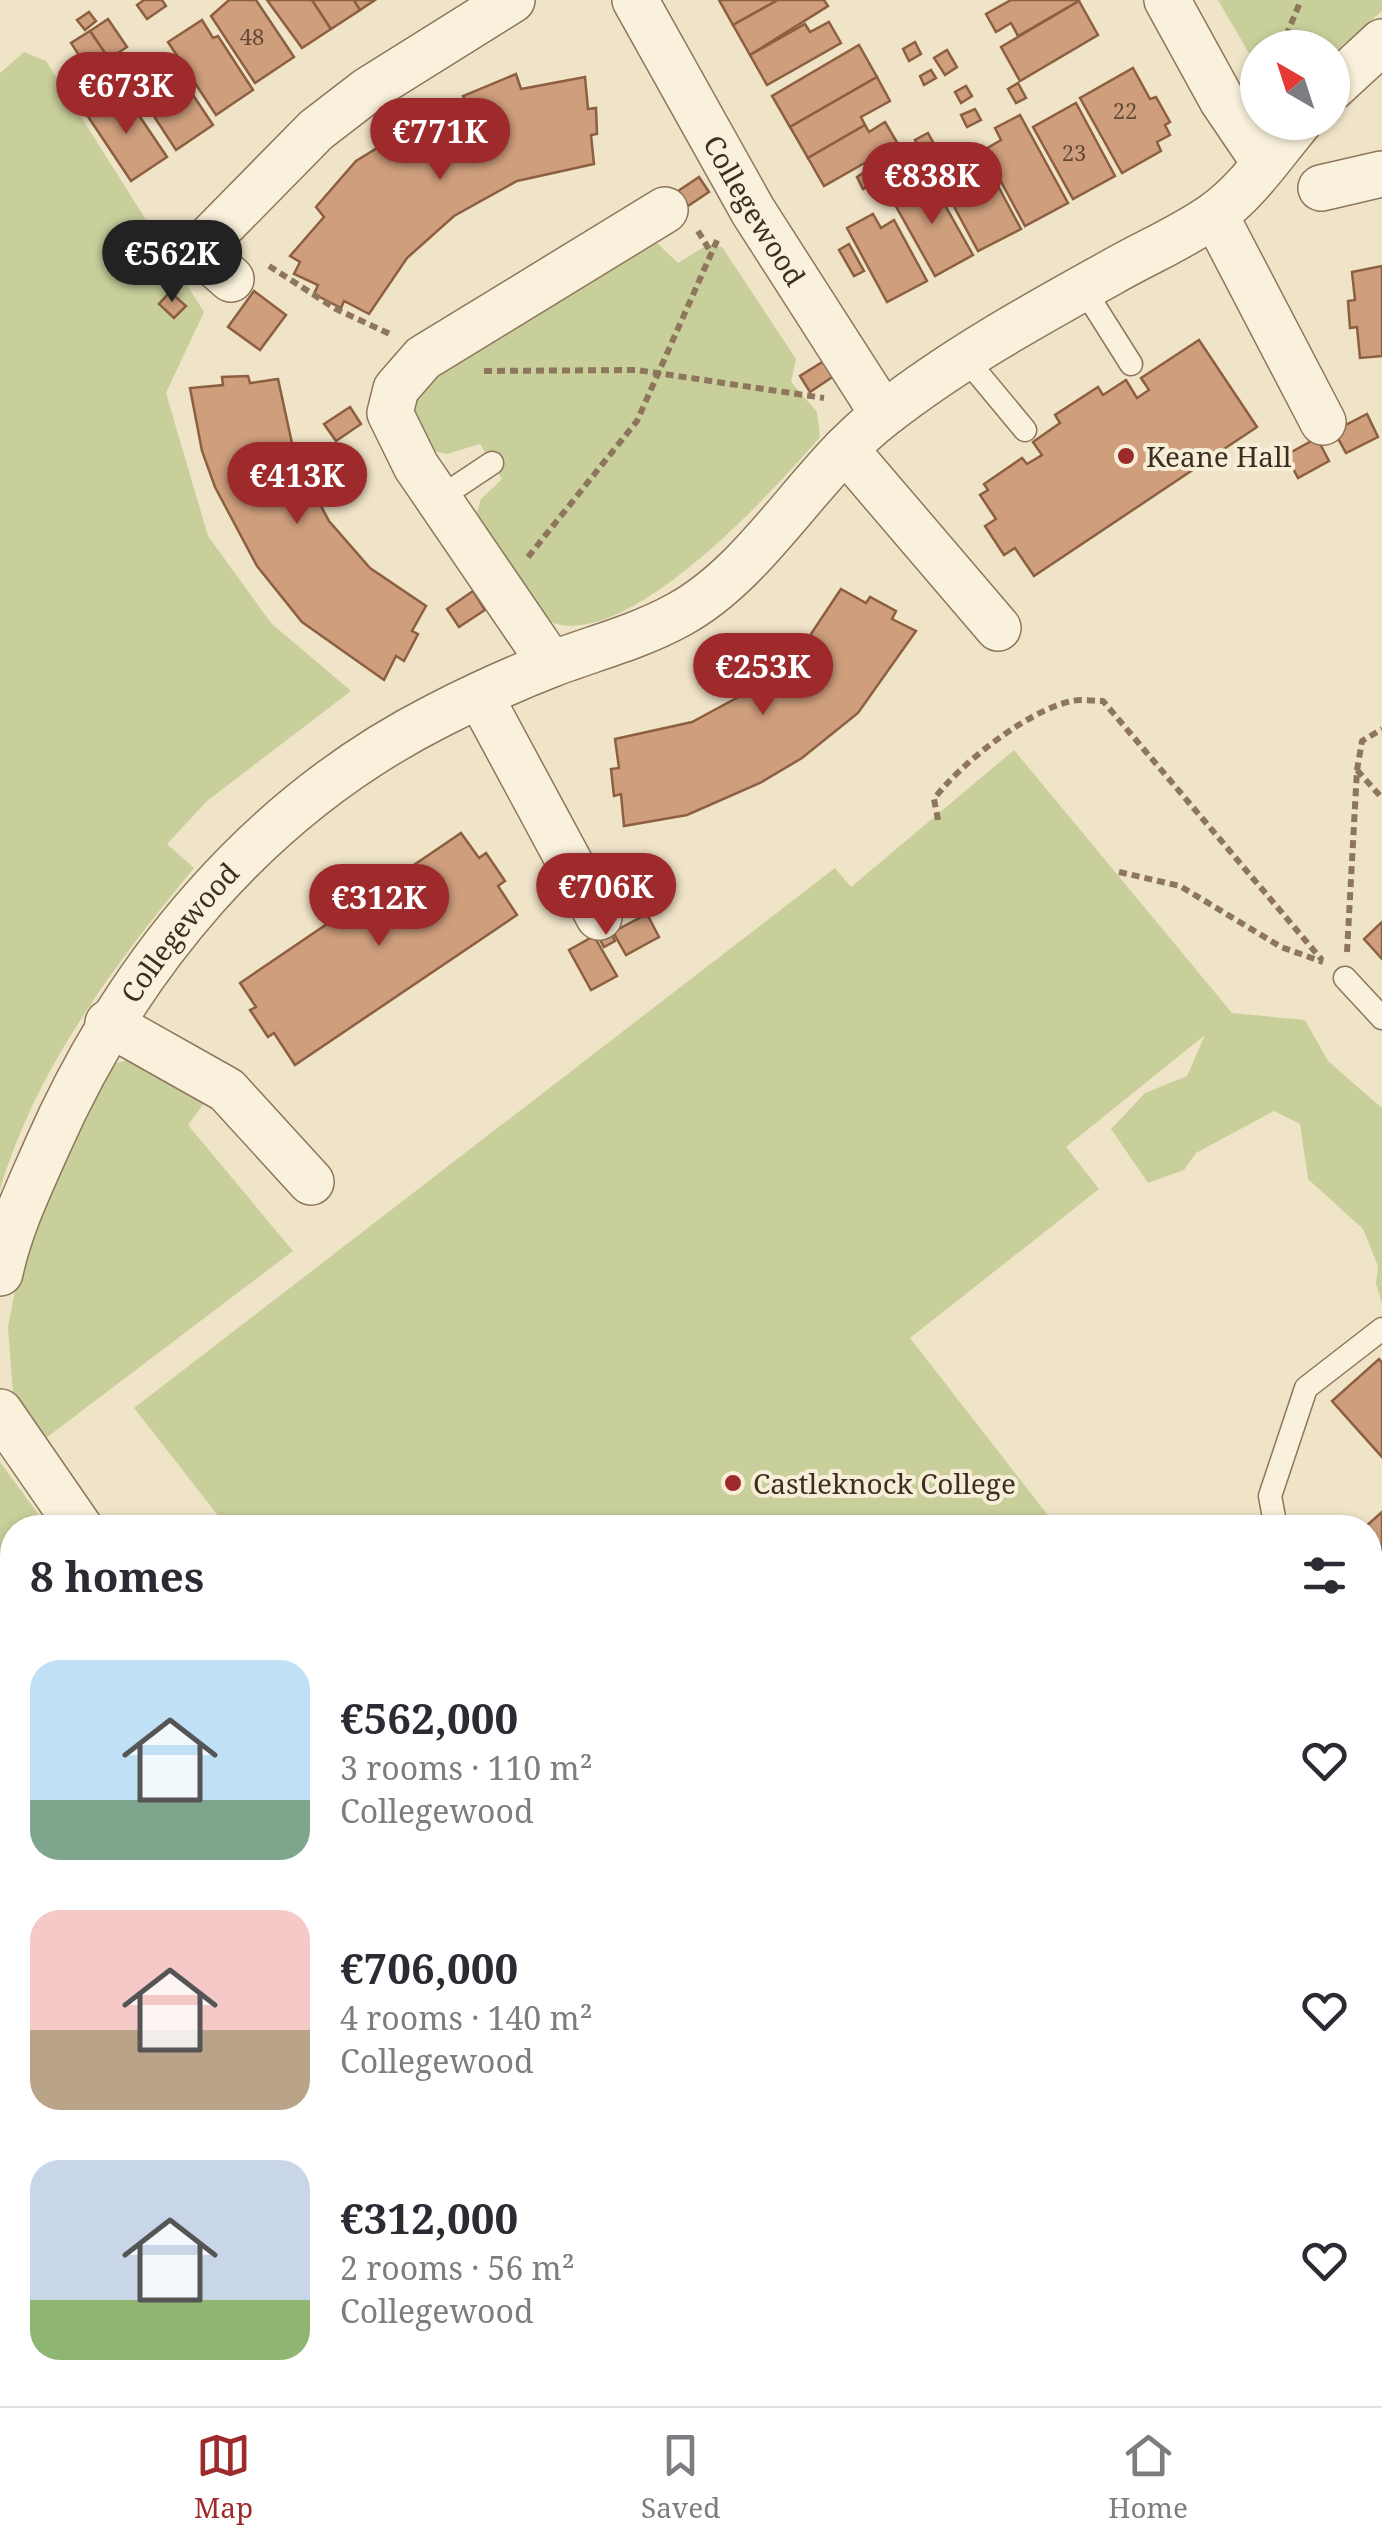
<!DOCTYPE html>
<html lang="en">
<head>
<meta charset="utf-8">
<style>
	:root { --surface:#fff; --page:#f7f7f7; --text:#2b2b33; --muted:#7c7c81; --line:#e1e1e2; --accent:#9e2a2b }
	body { margin:0; font-family:"Noto Serif",serif; background:var(--page); color:var(--text); height:100vh; display:flex; flex-direction:column; font-size:38px; white-space:nowrap }
	* { box-sizing:border-box; margin:0 }
	p { font-size:32px; color:var(--muted) }
	.icon { flex:none; width:55px; height:55px; fill:none; stroke:currentColor; stroke-width:2; stroke-linecap:round; stroke-linejoin:round }
	.map { position:relative; flex:1; overflow:hidden }
	.drawer { position:absolute; left:0px; top:1515px; width:1382px; height:892px; display:flex; flex-direction:column; background:var(--surface); border-radius:40px 40px 0 0; box-shadow:0 2px 8px #0004 }
	.drawer>* { flex:none }
	.needle { width:65px; rotate:321deg }
	.fabs { position:absolute; left:1240px; top:30px; display:grid; gap:20px }
	.fabs a { display:grid; place-items:center; width:110px; height:110px; border-radius:50%; background:var(--surface); box-shadow:0 2px 8px #0004; font-size:50px }
	.price { position:absolute; translate:-50% -85px; padding:0 22px; border-radius:35px; background:var(--accent); color:#fff; font-size:32px; line-height:65px; filter:drop-shadow(0 2px 5px #0008) }
	.price::after { content:''; position:absolute; left:50%; top:60px; width:30px; height:22px; margin-left:-15px; background:inherit; clip-path:polygon(0 0,100% 0,50% 100%) }
	.price.current { background:#222; color:#fff }
	ul { padding:0; list-style:none }
	li { display:flex; align-items:center; gap:30px; height:250px; padding:0 30px }
	li span { display:grid; place-items:center; flex:none; width:280px; height:200px; border-radius:30px; color:#555 }
	li>.icon { margin-inline-start:auto }
	span .icon { width:120px; height:120px; fill:#fffc; stroke-width:1 }
	li b { font-size:42px }
	h2 { display:flex; justify-content:space-between; align-items:center; height:120px; padding:0 30px; font-size:42px }
	.tab-bar { display:flex; justify-content:space-around; align-items:center; height:140px; border-top:2px solid var(--line); background:var(--surface); font-size:28px; color:var(--muted) }
	.tab-bar a { display:grid; justify-items:center; gap:5px }
	.tab-bar .current { color:var(--accent) }
	.map>svg:first-child { display:block }
	.green { fill:#c9cf9b }
	.building { fill:#cf9f7d; stroke:#8d5f41; stroke-width:2.5 }
	.lines { fill:none; stroke-linecap:round; stroke-linejoin:round }
	.lane-casing { stroke:#8d765c; stroke-width:25 }
	.street-casing { stroke:#8d765c; stroke-width:48 }
	.path { stroke:#8d765c; stroke-width:6; stroke-dasharray:8 5; stroke-linecap:butt }
	.lane { stroke:#faf1dc; stroke-width:22 }
	.street { stroke:#faf1dc; stroke-width:45 }
	.poi-dot { fill:#9e2a2b; stroke:#f7eed8; stroke-width:4 }
	.labels { text-anchor:middle; dominant-baseline:central; stroke-width:8; stroke-linejoin:round; paint-order:stroke }
	.number-label { font-size:22px; fill:#624a37 }
	.street-label { font-size:28px; fill:#3d2e20; stroke:#f7eed8 }
	.poi-label { font-size:28px; fill:#3d2e20; stroke:#f7eed8; text-anchor:start }
</style>
</head>
<body>
<div class="map">
<svg width="1382" height="2406" viewBox="0 0 1382 2406">
	<rect width="100%" height="100%" fill="#f0e4c8"/>
	<g class="green">
		<polygon points="1218,0 1382,0 1382,11 1333,53 1332,48 1258,48 1257,67"/>
		<path d="M24,52L46,61L204,312L166,393L208,536L271,623L351,691L207,801L167,844L194,868C115,964 36,1068 0,1190V73Z"/>
		<path d="M653,239L678,263L707,245L722,247L796,359L791,382L817,412L820,437C776,488 616,667 541,617C526,608 488,534 476,515L481,499L502,479L480,444L447,454L427,450C411,427 405,409 419,383Z"/>
		<polygon points="1014,750 1232,1013 1305,1020 1328,1061 1382,1108 1382,1304 1376,1284 1378,1266 1363,1229 1308,1179 1300,1124 1274,1111 1196,1153 1184,1170 1148,1183 1111,1129 1145,1093 1187,1076 1205,1035 1066,1147 1099,1189 910,1338 1057,1527 227,1527 134,1408 835,868 851,887"/>
		<polygon points="129,1060 205,1102 188,1125 293,1251 46,1438 13,1392 8,1327 17,1280 40,1217 105,1066"/>
		<polygon points="0,1462 48,1527 12,1528 12,2395 280,2395 281,2406 0,2406"/>
		<polygon points="1370,1926 1382,1941 1382,2308 1370,2318"/>
		<polygon points="591,2395 740,2395 727,2406 600,2406"/>
		<polygon points="892,2395 1273,2395 1259,2406 900,2406"/>
	</g>
	<g class="building">
		<polygon points="144,0 162,0 166,6 147,19 137,5"/>
		<polygon points="229,0 256,0 294,57 255,83 211,16"/>
		<polygon points="267,0 312,0 331,29 302,48"/>
		<polygon points="312,0 354,0 360,10 331,29"/>
		<polygon points="354,0 375,0 360,10"/>
		<polygon points="719,0 778,0 733,25"/>
		<polygon points="778,0 824,0 828,6 750,55 733,25"/>
		<polygon points="1011,0 1078,0 1079,1 1018,36 1011,23 996,32 986,14"/>
		<polygon points="1079,1 1098,35 1020,81 1001,47"/>
		<polygon points="89,12 96,21 85,30 77,20"/>
		<polygon points="108,19 127,47 109,59 90,31"/>
		<polygon points="202,20 213,38 218,36 253,90 216,115 168,42"/>
		<polygon points="829,22 841,43 767,85 750,55 805,24 810,32"/>
		<polygon points="90,31 109,59 90,72 71,43"/>
		<polygon points="915,42 921,54 909,61 903,49"/>
		<polygon points="859,45 877,77 790,127 772,96"/>
		<polygon points="947,50 957,67 945,75 934,58"/>
		<polygon points="153,66 162,81 177,71 213,125 176,150 131,81"/>
		<polygon points="1133,68 1150,99 1156,97 1170,122 1165,125 1170,135 1157,142 1161,151 1122,173 1080,98"/>
		<polygon points="931,70 936,78 924,85 920,76"/>
		<polygon points="516,74 521,89 585,77 588,109 596,108 597,134 591,135 594,164 517,181 454,216 407,258 369,314 344,301 341,308 314,294 318,285 294,274 300,262 290,256 324,217 316,207 356,161 387,142 396,154 471,110 463,96"/>
		<polygon points="877,77 890,101 861,117 865,125 808,158 790,127"/>
		<polygon points="1018,83 1026,98 1016,103 1008,89"/>
		<polygon points="966,86 972,96 961,103 955,92"/>
		<polygon points="110,95 119,109 130,102 167,157 131,181 85,112"/>
		<polygon points="1076,103 1115,176 1073,199 1033,127"/>
		<polygon points="975,109 981,120 967,127 961,115"/>
		<polygon points="1020,115 1068,203 1025,226 984,150 1001,140 995,128"/>
		<polygon points="885,122 898,144 824,186 808,158 865,125 869,132"/>
		<polygon points="928,133 935,146 922,153 915,140"/>
		<polygon points="966,145 990,171 1021,229 978,251 937,175 960,163 959,149"/>
		<polygon points="885,157 894,171 876,182 868,168"/>
		<polygon points="866,171 873,184 863,189 857,177"/>
		<polygon points="928,175 973,255 935,276 893,201"/>
		<polygon points="699,177 709,192 685,208 675,193"/>
		<polygon points="873,214 881,228 894,220 927,281 887,302 847,228"/>
		<polygon points="849,244 864,271 854,276 839,250"/>
		<polygon points="1382,266 1382,356 1360,358 1357,327 1350,328 1348,301 1355,300 1352,272"/>
		<polygon points="254,291 286,315 260,350 228,327"/>
		<polygon points="170,292 186,306 174,318 159,304"/>
		<polygon points="1199,340 1257,427 1034,576 1015,548 1004,555 985,526 996,519 980,495 988,490 984,484 1022,458 1027,464 1042,455 1033,442 1060,423 1055,415 1098,387 1103,395 1126,380 1137,398 1149,390 1141,378"/>
		<polygon points="824,361 834,376 810,392 800,376"/>
		<polygon points="248,376 250,383 278,379 295,457 329,521 370,568 426,606 412,631 418,634 404,661 396,656 384,680 302,622 257,566 215,487 202,451 190,388 223,385 222,377"/>
		<polygon points="350,407 361,424 336,441 324,424"/>
		<polygon points="1367,414 1378,437 1346,453 1334,431"/>
		<polygon points="1317,438 1329,461 1298,478 1286,455"/>
		<polygon points="841,589 866,603 870,597 896,611 892,619 916,631 858,713 802,758 760,783 687,815 624,826 621,794 614,796 611,769 619,768 615,739 692,722 755,688 803,646"/>
		<polygon points="473,591 485,610 459,627 447,609"/>
		<polygon points="461,833 479,858 486,853 505,881 498,886 517,915 295,1065 274,1033 268,1037 250,1010 256,1007 240,983"/>
		<polygon points="647,914 659,937 626,955 613,932"/>
		<polygon points="1382,922 1382,959 1364,939"/>
		<polygon points="609,930 615,941 604,947 598,936"/>
		<polygon points="594,936 617,976 591,990 569,950"/>
		<polygon points="1379,1359 1382,1363 1382,1457 1332,1401"/>
		<polygon points="1382,1512 1382,1549 1370,1535 1370,1528 1364,1528"/>
		<polygon points="1370,1601 1381,1613 1370,1623"/>
		<polygon points="445,2395 539,2395 548,2406 453,2406"/>
		<polygon points="767,2395 791,2395 800,2406 771,2406 764,2397"/>
	</g>
	<g class="lines">
		<defs>
			<g id="lane">
				<polyline points="1083,288 1131,364"/>
				<polyline points="966,359 1025,430"/>
				<polyline points="438,499 492,463"/>
				<polyline points="1345,978 1382,1018"/>
				<polyline points="1276,1528 1270,1496 1306,1388 1382,1329"/>
				<polyline points="1370,1659 1382,1670"/>
			</g>
			<g id="street">
				<path id="s1" d="M635,0L753,211L883,414"/>
				<polyline points="1167,0 1222,100 1264,162"/>
				<polyline points="1332,88 1382,42"/>
				<polyline points="1321,188 1382,174"/>
				<polyline points="1215,215 1323,422"/>
				<polyline points="231,279 198,250 316,130 368,90 512,0"/>
				<polyline points="845,449 998,628"/>
				<polyline points="551,664 416,466 390,413 396,389 423,358 665,210"/>
				<polyline points="480,696 599,917"/>
				<polyline points="108,1023 227,1090 311,1182"/>
				<path id="s2" d="M0,1273C9,1229 29,1188 47,1147C127,965 258,807 437,716C474,697 513,679 552,664C594,648 638,637 678,615C758,572 810,471 883,415C953,360 1034,315 1112,272C1145,253 1183,237 1214,215C1247,192 1273,153 1299,122"/>
				<polyline points="0,1412 80,1528"/>
				<polyline points="325,2395 326,2406"/>
			</g>
		</defs>
		<use href="#lane" class="lane-casing"/>
		<use href="#street" class="street-casing"/>
		<g class="path">
			<polyline points="1281,48 1301,0"/>
			<polyline points="698,231 710,251"/>
			<polyline points="269,266 336,309 392,335"/>
			<polyline points="484,371 637,370 824,398"/>
			<polyline points="528,557 637,421 719,236"/>
			<polyline points="1357,770 1382,798"/>
			<path d="M938,820L934,799C960,764 1028,710 1072,701C1081,699 1093,701 1103,701L1322,960"/>
			<polyline points="1119,872 1180,886 1281,947 1323,962"/>
			<polyline points="1347,952 1357,770 1362,741 1382,729"/>
			<polyline points="585,2395 593,2406"/>
			<polyline points="651,2406 652,2395"/>
			<polyline points="739,2406 753,2395"/>
		</g>
		<use href="#lane" class="lane"/>
		<use href="#street" class="street"/>
	</g>
	<g class="poi-dot">
		<circle cx="1126" cy="456" r="10"/>
		<circle cx="733" cy="1483" r="10"/>
	</g>
	<g class="labels">
		<g class="number-label">
			<text x="252" y="36">48</text>
			<text x="1125" y="110">22</text>
			<text x="1074" y="152">23</text>
		</g>
		<g class="street-label">
			<text stroke="none"><textPath href="#s1" startOffset="242">Collegewood</textPath></text>
			<text stroke="none"><textPath href="#s2" startOffset="388">Collegewood</textPath></text>
		</g>
		<g class="poi-label">
			<text x="1146" y="456">Keane Hall</text>
			<text x="753" y="1483">Castleknock College</text>
		</g>
	</g>
</svg>
<div class="fabs">
<a><svg class="needle" viewBox="-14 -14 28 28"><path d="M0-13l5 13h-10z" fill="#e53935"/><path d="M0 13l5-13h-10z" fill="#7c7c81"/></svg></a>
</div>
<b class="price" style="left:126px;top:137px">€673K</b>
<b class="price" style="left:440px;top:183px">€771K</b>
<b class="price" style="left:932px;top:227px">€838K</b>
<b class="price current" style="left:172px;top:305px">€562K</b>
<b class="price" style="left:297px;top:527px">€413K</b>
<b class="price" style="left:763px;top:718px">€253K</b>
<b class="price" style="left:606px;top:938px">€706K</b>
<b class="price" style="left:379px;top:949px">€312K</b>
<section class="drawer">
<h2>8 homes<svg class="icon" aria-label="filters" viewBox="0 0 24 24"><path d="M4 7h16M4 17h16"/><circle cx="9" cy="7" r="2"/><circle cx="15" cy="17" r="2"/></svg></h2>
<ul>
<li><span style="background:linear-gradient(#bfe0f5 70%,#7fa58c 0)"><svg class="icon" aria-label="home" viewBox="0 0 24 24"><path d="M3 11l9-7 9 7M6 9v11h12V9"/></svg></span><div><b>€562,000</b><p>3 rooms · 110 m²</p><p>Collegewood</p></div><svg class="icon" aria-label="heart" viewBox="0 0 24 24"><path d="M12 20l-8-8c-3-5 5-10 8-4 3-6 11-1 8 4z"/></svg></li>
<li><span style="background:linear-gradient(#f6c9c9 60%,#b9a48a 0)"><svg class="icon" aria-label="home" viewBox="0 0 24 24"><path d="M3 11l9-7 9 7M6 9v11h12V9"/></svg></span><div><b>€706,000</b><p>4 rooms · 140 m²</p><p>Collegewood</p></div><svg class="icon" aria-label="heart" viewBox="0 0 24 24"><path d="M12 20l-8-8c-3-5 5-10 8-4 3-6 11-1 8 4z"/></svg></li>
<li><span style="background:linear-gradient(#c9d6e8 70%,#8fb573 0)"><svg class="icon" aria-label="home" viewBox="0 0 24 24"><path d="M3 11l9-7 9 7M6 9v11h12V9"/></svg></span><div><b>€312,000</b><p>2 rooms · 56 m²</p><p>Collegewood</p></div><svg class="icon" aria-label="heart" viewBox="0 0 24 24"><path d="M12 20l-8-8c-3-5 5-10 8-4 3-6 11-1 8 4z"/></svg></li>
</ul>
</section>
</div>
<nav class="tab-bar">
<a class="current"><svg class="icon" aria-label="map" viewBox="0 0 24 24"><path d="M3 6l6-2 6 2 6-2v14l-6 2-6-2-6 2zM9 4v14M15 6v14"/></svg>Map</a>
<a><svg class="icon" aria-label="saved" viewBox="0 0 24 24"><path d="M7 4h10v16l-5-4-5 4z"/></svg>Saved</a>
<a><svg class="icon" aria-label="home" viewBox="0 0 24 24"><path d="M3 11l9-7 9 7M6 9v11h12V9"/></svg>Home</a>
</nav>
</body>
</html>
